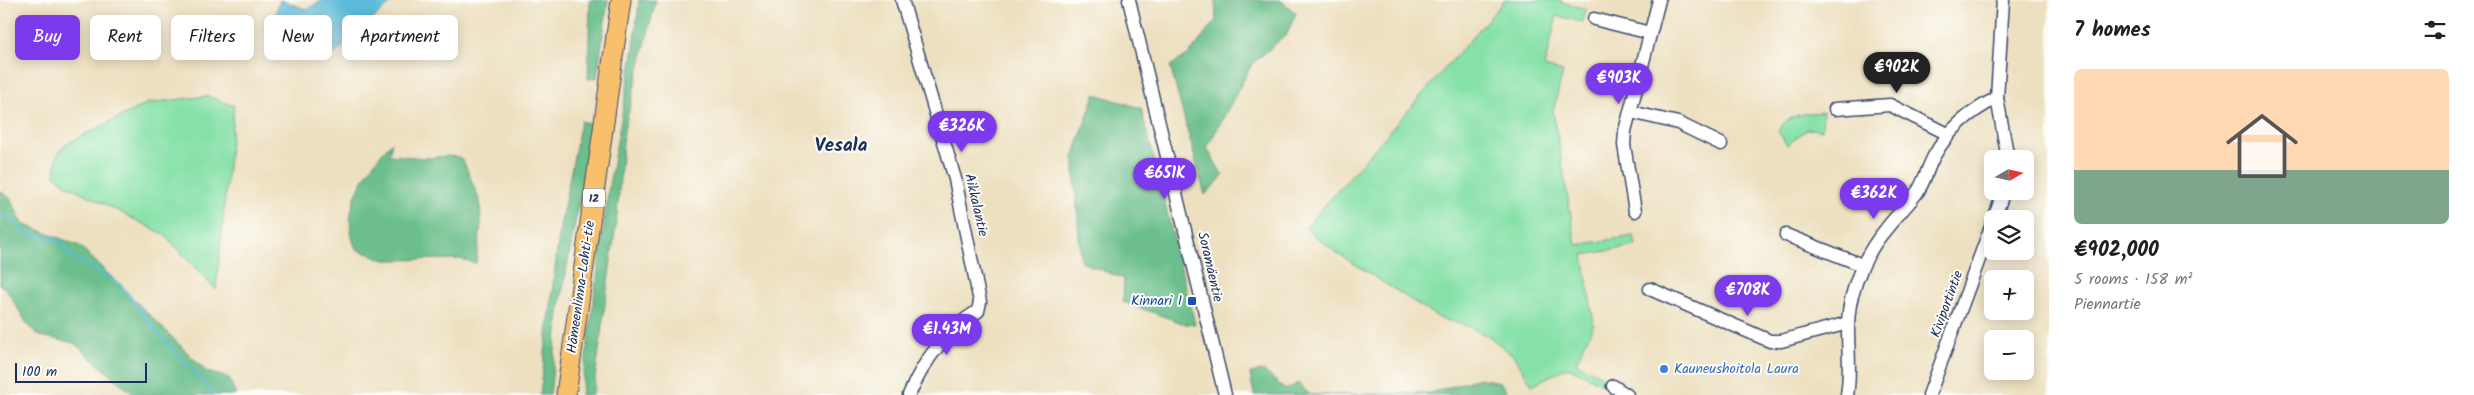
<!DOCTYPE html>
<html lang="en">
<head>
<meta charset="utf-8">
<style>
	:root { --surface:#fff; --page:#f6f6f6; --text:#202124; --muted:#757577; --accent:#7c3aed }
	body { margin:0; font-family:Kalam,sans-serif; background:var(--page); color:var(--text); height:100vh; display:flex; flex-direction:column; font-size:19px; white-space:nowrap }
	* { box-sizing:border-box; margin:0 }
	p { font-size:16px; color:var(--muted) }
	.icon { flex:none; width:28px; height:28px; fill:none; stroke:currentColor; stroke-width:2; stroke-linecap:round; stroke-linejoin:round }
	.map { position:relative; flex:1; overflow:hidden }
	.side { display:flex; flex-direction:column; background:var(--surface); width:425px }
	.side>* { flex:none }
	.banner { position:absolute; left:15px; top:15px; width:475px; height:45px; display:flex; gap:10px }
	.needle { width:32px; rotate:81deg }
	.fabs { position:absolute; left:1984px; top:150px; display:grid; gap:10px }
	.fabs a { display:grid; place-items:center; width:50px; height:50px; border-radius:8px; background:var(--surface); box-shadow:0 2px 12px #0003; font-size:25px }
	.scale { position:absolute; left:15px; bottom:12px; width:132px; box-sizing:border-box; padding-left:5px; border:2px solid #1b2f5e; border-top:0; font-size:14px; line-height:18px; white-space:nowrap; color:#1b2f5e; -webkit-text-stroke:4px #fdfcf7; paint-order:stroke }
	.price { position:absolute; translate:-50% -42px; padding:0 11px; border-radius:18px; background:var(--accent); color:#fff; font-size:16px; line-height:32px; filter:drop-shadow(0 1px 2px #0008) }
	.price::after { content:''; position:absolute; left:50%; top:30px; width:15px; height:11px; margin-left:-8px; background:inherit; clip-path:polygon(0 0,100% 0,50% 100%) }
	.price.current { background:#222; color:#fff }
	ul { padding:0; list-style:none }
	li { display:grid; align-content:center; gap:10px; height:265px; padding:0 25px }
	li span { display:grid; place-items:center; height:155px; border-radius:8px; color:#555 }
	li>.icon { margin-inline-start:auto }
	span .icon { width:90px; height:90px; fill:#fffc; stroke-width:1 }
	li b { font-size:21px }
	h2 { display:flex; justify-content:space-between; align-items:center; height:60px; padding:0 25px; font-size:21px }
	.tag { padding:0 18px; border-radius:8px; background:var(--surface); box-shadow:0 2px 12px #0003; font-size:18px; line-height:45px }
	.tag.current { background:var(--accent); color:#fff }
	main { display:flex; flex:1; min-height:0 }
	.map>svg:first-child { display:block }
	.green { fill:#86e1a7; stroke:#508882 }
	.forest { fill:#6cbf8c; stroke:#447775 }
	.water { fill:#5cbbda; stroke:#3c759c }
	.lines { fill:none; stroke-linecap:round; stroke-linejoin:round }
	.stream { stroke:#5cbbda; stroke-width:2.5 }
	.minor-casing { stroke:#3a4a6d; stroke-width:15 }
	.highway-casing { stroke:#3a4a6d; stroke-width:21 }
	.minor { stroke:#fff; stroke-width:12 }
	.highway { stroke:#f8bf6c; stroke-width:19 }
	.transit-dot { fill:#1a4fb4; stroke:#fdfcf7; stroke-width:2 }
	.shop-dot { fill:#3f7fe0; stroke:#fdfcf7; stroke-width:2 }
	.labels { text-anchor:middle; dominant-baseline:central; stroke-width:4; stroke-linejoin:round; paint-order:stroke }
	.shield { fill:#fdfcf7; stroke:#5f6c8c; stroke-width:1 }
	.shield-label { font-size:12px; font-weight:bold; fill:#1b2f5e }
	.street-label { font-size:14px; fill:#1b2f5e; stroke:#fdfcf7 }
	.transit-label { font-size:14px; fill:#164399; stroke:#fdfcf7; text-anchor:end }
	.shop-label { font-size:14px; fill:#366cbe; stroke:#fdfcf7; text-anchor:start }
	.district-label { font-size:19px; font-weight:bold; fill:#1b2f5e; stroke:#fdfcf7 }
</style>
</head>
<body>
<main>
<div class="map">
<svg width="2049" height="395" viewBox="0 0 2049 395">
	<rect width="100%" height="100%" fill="#fdfcf7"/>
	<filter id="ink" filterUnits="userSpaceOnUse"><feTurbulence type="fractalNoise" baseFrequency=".02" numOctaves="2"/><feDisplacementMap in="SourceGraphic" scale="10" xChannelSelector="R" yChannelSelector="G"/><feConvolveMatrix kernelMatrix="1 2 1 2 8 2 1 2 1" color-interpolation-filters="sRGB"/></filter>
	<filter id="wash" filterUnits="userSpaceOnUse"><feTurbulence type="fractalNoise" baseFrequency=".0096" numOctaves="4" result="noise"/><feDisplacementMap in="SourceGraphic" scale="20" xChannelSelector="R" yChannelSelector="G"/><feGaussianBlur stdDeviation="1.12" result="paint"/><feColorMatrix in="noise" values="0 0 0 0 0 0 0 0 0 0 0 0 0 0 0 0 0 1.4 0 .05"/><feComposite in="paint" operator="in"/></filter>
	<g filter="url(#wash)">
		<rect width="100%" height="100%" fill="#ede0c0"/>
		<g class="green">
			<polygon points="1505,0 1561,0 1561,2 1586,9 1583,22 1557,16 1544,67 1563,72 1553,111 1576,245 1634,236 1636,246 1583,255 1594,324 1576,363 1604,377 1601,383 1568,367 1532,385 1514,356 1490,337 1465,325 1441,319 1334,251 1305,228"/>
			<polygon points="208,96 234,106 216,290 165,235 65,184 55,175 57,155 66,144 148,103"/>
			<path d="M1823,112L1822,130L1807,129L1787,145L1778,131C1788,113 1804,114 1823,112Z"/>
		</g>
		<g class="forest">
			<polygon points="590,0 608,0 597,78 588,79"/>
			<polygon points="639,0 656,0 624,130 617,215 593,395 581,395 610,180 634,48"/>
			<polygon points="1215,0 1280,0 1296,13 1287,34 1252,64 1207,148 1223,176 1205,195 1170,66 1189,54 1216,20"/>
			<polygon points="1095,94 1141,108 1195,324 1185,324 1123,302 1124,279 1081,262 1073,157"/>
			<polygon points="581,121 593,125 560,305 550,395 540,395 560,226"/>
			<path d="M392,142L389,155L427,158L447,156L459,157L463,160L480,201L481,224L476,263L460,259L385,260L356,249C338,210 366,169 392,142Z"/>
			<polygon points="0,191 10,198 23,224 80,246 207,372 229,378 236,395 134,395 74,343 40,336 29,327 6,289 0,285"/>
			<polygon points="1264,371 1286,390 1298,383 1310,395 1430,393 1479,378 1500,382 1509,395 1254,395 1250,373"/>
		</g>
		<polygon class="water" points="280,0 306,9 324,0 394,0 335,54 278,35 275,16"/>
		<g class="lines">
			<polyline class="stream" points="0,214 14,221 23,232 59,240 68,254 121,285 160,336 215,395"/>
		</g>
	</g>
	<g filter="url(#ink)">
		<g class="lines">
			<defs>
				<g id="minor">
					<path d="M902,0L955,179L980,302L978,311C945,331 924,360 909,395"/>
					<polyline points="1129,0 1225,395"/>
					<polyline points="2003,0 1997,98 2008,159"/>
					<polyline points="1594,19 1650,33"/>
					<polyline points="1835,109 1890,105 1948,134"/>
					<polyline points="1631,112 1678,123 1721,144"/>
					<polyline points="1635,211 1624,145 1625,131 1659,0"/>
					<polyline points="1994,219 2004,191"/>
					<polyline points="1786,235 1862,265"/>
					<polyline points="1650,289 1770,341 1781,341 1848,323"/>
					<polyline points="1613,386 1627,395"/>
					<path d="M1847,395C1853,363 1843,328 1852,296C1858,272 1870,248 1886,229C1896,216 1909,204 1918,191C1925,180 1928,167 1934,156C1949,129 1969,112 1997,98"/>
					<polyline points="1929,395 1992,224"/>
				</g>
				<polyline id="highway" points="566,395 621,0"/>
			</defs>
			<use href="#minor" class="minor-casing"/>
			<use href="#highway" class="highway-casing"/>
			<use href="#minor" class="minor"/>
			<use href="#highway" class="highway"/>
		</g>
	</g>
	<rect class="transit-dot" x="1187" y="296" width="10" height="10" rx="2.5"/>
	<circle class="shop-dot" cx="1664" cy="369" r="5"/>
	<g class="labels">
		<rect class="shield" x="583" y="188.5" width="22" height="19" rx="4"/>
		<g class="shield-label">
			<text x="594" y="198">12</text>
		</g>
		<g class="street-label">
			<text transform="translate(976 205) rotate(77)">Aikkalantie</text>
			<text transform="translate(1210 267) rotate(77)">Soramäentie</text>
			<text transform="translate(581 287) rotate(-82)">Hämeenlinna-Lahti-tie</text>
			<text transform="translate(1947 304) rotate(-70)">Kiviportintie</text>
		</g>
		<g class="transit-label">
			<text x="1182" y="301">Kinnari I</text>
		</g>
		<g class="shop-label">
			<text x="1674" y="369">Kauneushoitola Laura</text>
		</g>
		<g class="district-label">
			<text x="841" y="146">Vesala</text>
		</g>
	</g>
</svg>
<div class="fabs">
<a><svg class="needle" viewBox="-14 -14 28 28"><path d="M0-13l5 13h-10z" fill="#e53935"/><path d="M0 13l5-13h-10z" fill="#757577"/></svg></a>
<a><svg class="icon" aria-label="layers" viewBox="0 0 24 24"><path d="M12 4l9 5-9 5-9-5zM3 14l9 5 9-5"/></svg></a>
<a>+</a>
<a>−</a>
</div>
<div class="scale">100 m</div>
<b class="price current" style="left:1897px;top:94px">€902K</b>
<b class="price" style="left:1619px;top:105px">€903K</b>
<b class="price" style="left:962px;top:153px">€326K</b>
<b class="price" style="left:1165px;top:200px">€651K</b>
<b class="price" style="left:1874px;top:220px">€362K</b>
<b class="price" style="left:1748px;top:317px">€708K</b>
<b class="price" style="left:947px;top:356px">€1.43M</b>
<div class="banner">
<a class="tag current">Buy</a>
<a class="tag">Rent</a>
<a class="tag">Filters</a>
<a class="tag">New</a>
<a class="tag">Apartment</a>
</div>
</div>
<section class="side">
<h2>7 homes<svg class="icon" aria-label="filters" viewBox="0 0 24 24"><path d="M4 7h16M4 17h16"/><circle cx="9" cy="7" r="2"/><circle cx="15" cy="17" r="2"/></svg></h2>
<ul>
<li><span style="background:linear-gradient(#ffd9b3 65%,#7fa58c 0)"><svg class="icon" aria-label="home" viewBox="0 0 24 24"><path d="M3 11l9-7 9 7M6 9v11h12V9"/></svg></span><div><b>€902,000</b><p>5 rooms · 158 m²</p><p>Piennartie</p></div></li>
</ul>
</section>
</main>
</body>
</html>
